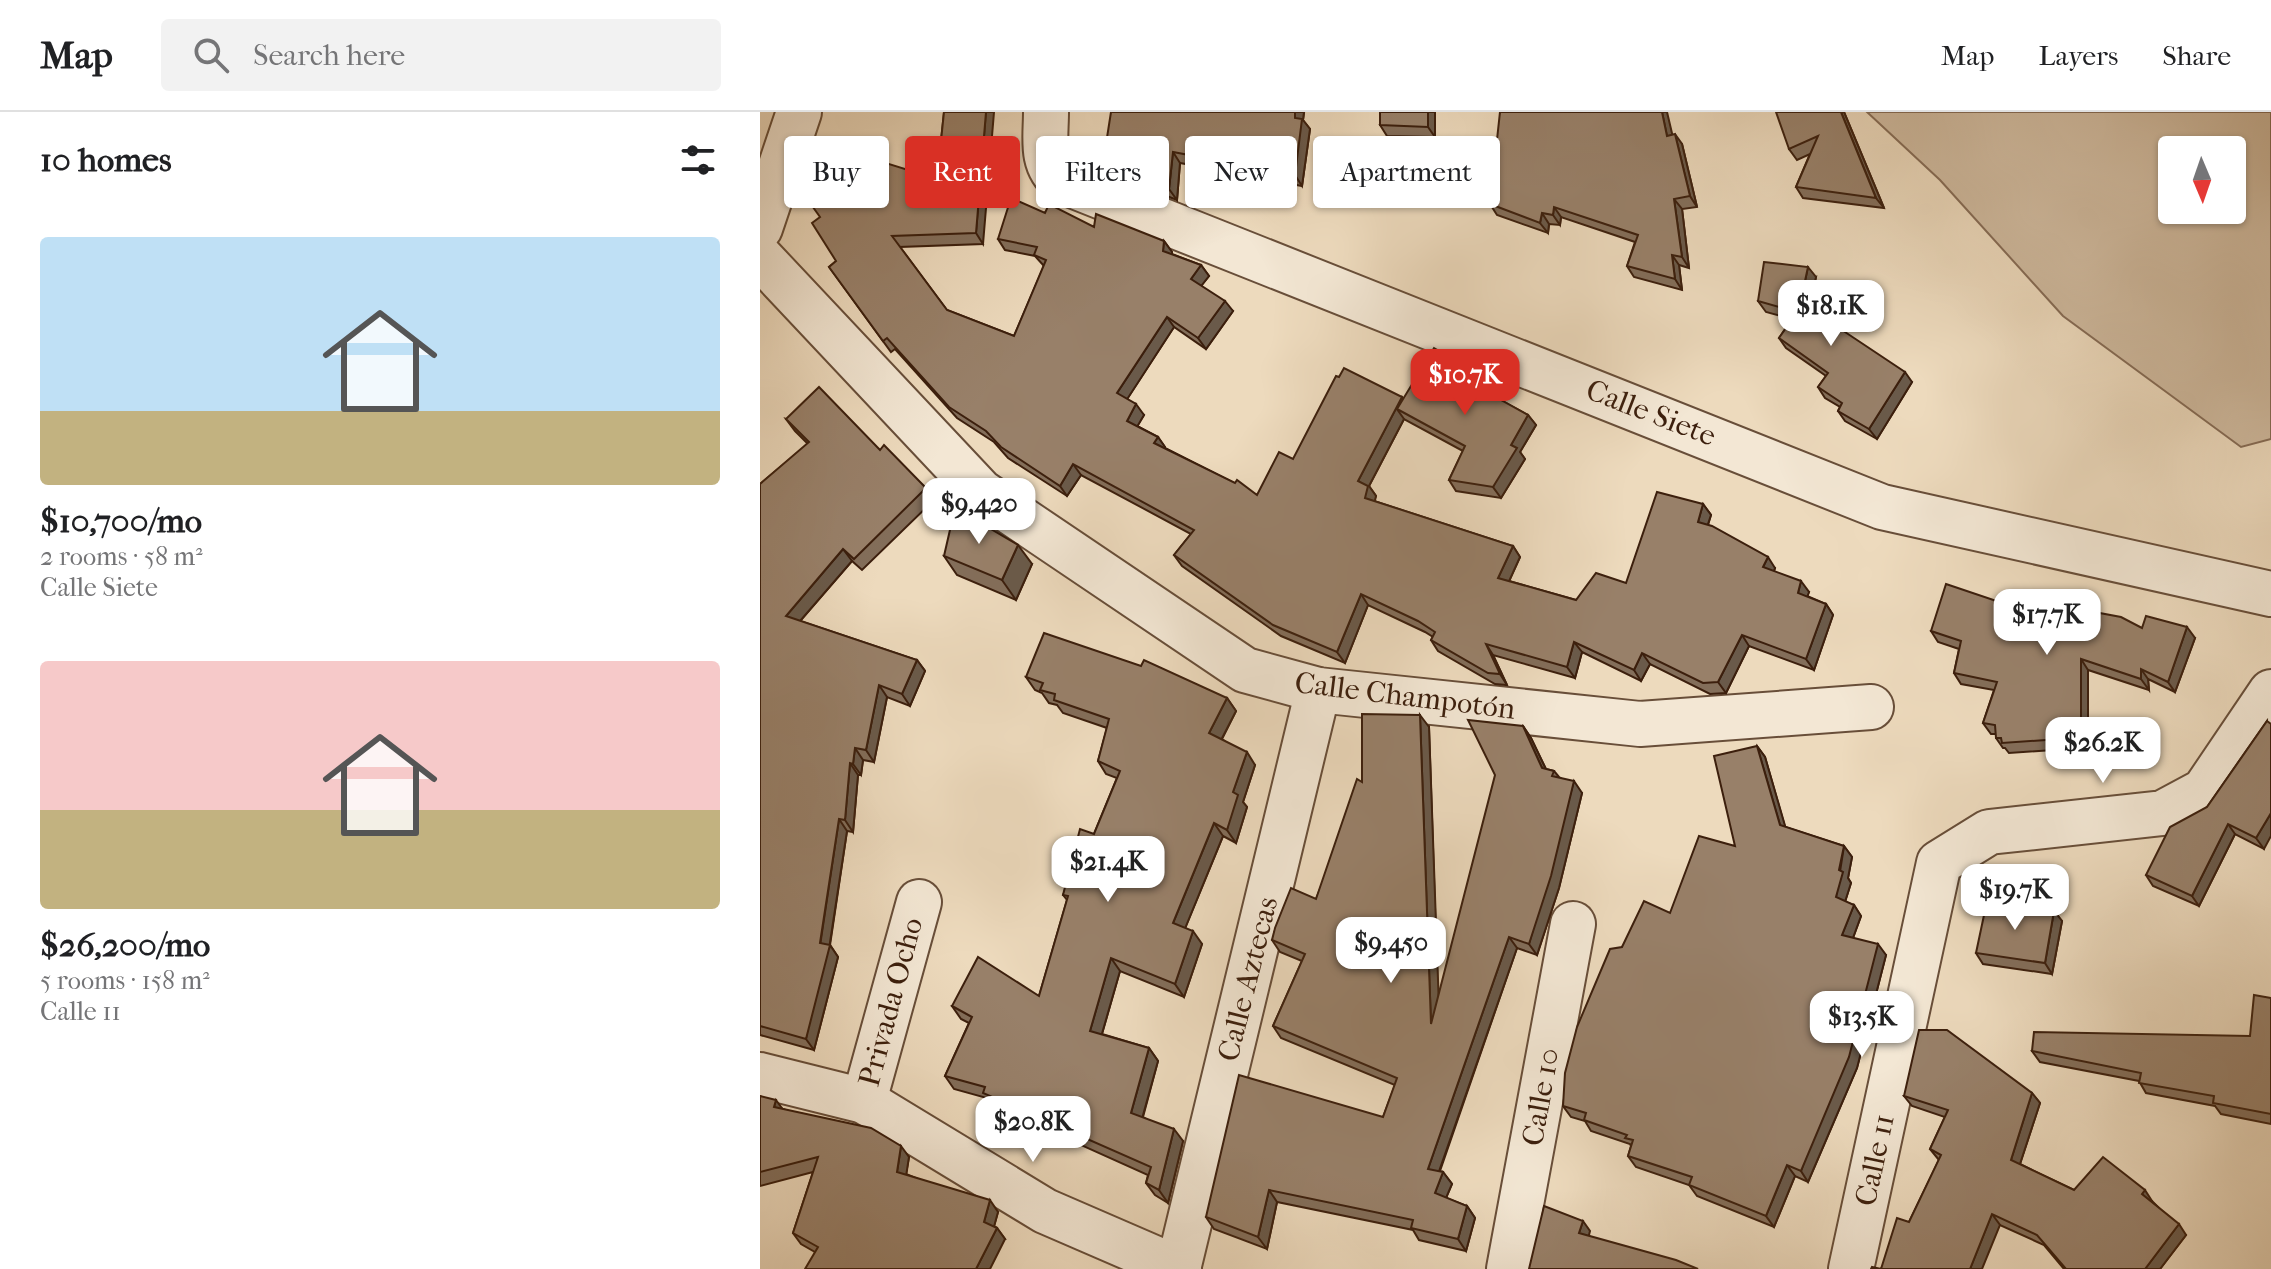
<!DOCTYPE html>
<html lang="en">
<head>
<meta charset="utf-8">
<style>
	:root { --surface:#fff; --page:#f2f2f2; --text:#202124; --muted:#757577; --line:#e0e0e0; --accent:#d93025 }
	body { margin:0; font-family:"IM FELL French Canon",serif; background:var(--page); color:var(--text); height:100vh; display:flex; flex-direction:column; font-size:30px; white-space:nowrap }
	* { box-sizing:border-box; margin:0 }
	p { font-size:26px; color:var(--muted) }
	.icon { flex:none; width:44px; height:44px; fill:none; stroke:currentColor; stroke-width:2; stroke-linecap:round; stroke-linejoin:round }
	.map { position:relative; flex:1; overflow:hidden }
	.sheet { display:flex; flex-direction:column; background:var(--surface); width:760px }
	.sheet>* { flex:none }
	.hud { position:absolute; left:24px; top:24px; width:760px; height:72px; display:flex; gap:16px }
	.needle { width:52px; rotate:178deg }
	.buttons { position:absolute; left:1398px; top:24px; display:grid; gap:16px }
	.buttons a { display:grid; place-items:center; width:88px; height:88px; border-radius:8px; background:var(--surface); box-shadow:0 2px 6px #0004; font-size:40px }
	.price { position:absolute; translate:-50% -68px; padding:0 18px; border-radius:16px; background:#fff; color:#222; font-size:26px; line-height:52px; filter:drop-shadow(0 2px 4px #0008) }
	.price::after { content:''; position:absolute; left:50%; top:48px; width:24px; height:18px; margin-left:-12px; background:inherit; clip-path:polygon(0 0,100% 0,50% 100%) }
	.price.on { background:var(--accent); color:#fff }
	ul { padding:0; list-style:none }
	li { display:grid; align-content:center; gap:16px; height:424px; padding:0 40px }
	li span { display:grid; place-items:center; height:248px; border-radius:8px; color:#555 }
	li>.icon { margin-inline-start:auto }
	span .icon { width:144px; height:144px; fill:#fffc; stroke-width:1 }
	li b { font-size:34px }
	h2 { display:flex; justify-content:space-between; align-items:center; height:96px; padding:0 40px; font-size:34px }
	.pill { padding:0 28px; border-radius:8px; background:var(--surface); box-shadow:0 2px 6px #0004; font-size:28px; line-height:72px }
	.pill.on { background:var(--accent); color:#fff }
	header { display:flex; align-items:center; gap:48px; box-sizing:border-box; height:112px; padding:0 40px; background:var(--surface); border-bottom:2px solid var(--line) }
	header strong { font-size:38px }
	nav { display:flex; gap:44px; margin-inline-start:auto; font-size:28px }
	.search { width:560px; height:72px; background:var(--page); display:flex; align-items:center; gap:20px; box-sizing:border-box; padding:0 28px; border-radius:8px; color:var(--muted); font-size:30px }
	main { display:flex; flex:1; min-height:0 }
	.map>svg:first-child { display:block }
	.green { fill:#cfba9f; stroke:#866c56; stroke-width:2; fill-rule:evenodd }
	.lines { fill:none; stroke-linecap:round; stroke-linejoin:round }
	.minor-casing { stroke:#684e39; stroke-width:48 }
	.minor { stroke:#f3e7d4; stroke-width:44 }
	.wall { fill:#836e5a; stroke:#3c1f0d; stroke-width:2 }
	.shaded-wall { fill:#6a5a4a; stroke:#3c1f0d; stroke-width:2 }
	.building { fill:#988069; stroke:#3c1f0d; stroke-width:2 }
	.labels { text-anchor:middle; dominant-baseline:central; stroke-width:6; stroke-linejoin:round; paint-order:stroke }
	.street-label { font-size:30px; fill:#3c1f0d; stroke:#f3e7d4 }
</style>
</head>
<body>
<header>
<strong>Map</strong>
<div class="search"><svg class="icon" aria-label="search" viewBox="0 0 24 24"><circle cx="10" cy="10" r="6"/><path d="M15 15l6 6"/></svg>Search here</div>
<nav><a>Map</a><a>Layers</a><a>Share</a></nav>
</header>
<main>
<section class="sheet">
<h2>10 homes<svg class="icon" aria-label="filters" viewBox="0 0 24 24"><path d="M4 7h16M4 17h16"/><circle cx="9" cy="7" r="2"/><circle cx="15" cy="17" r="2"/></svg></h2>
<ul>
<li><span style="background:linear-gradient(#bfe0f5 70%,#c2b280 0)"><svg class="icon" aria-label="home" viewBox="0 0 24 24"><path d="M3 11l9-7 9 7M6 9v11h12V9"/></svg></span><div><b>$10,700/mo</b><p>2 rooms · 58 m²</p><p>Calle Siete</p></div></li>
<li><span style="background:linear-gradient(#f6c9c9 60%,#c2b280 0)"><svg class="icon" aria-label="home" viewBox="0 0 24 24"><path d="M3 11l9-7 9 7M6 9v11h12V9"/></svg></span><div><b>$26,200/mo</b><p>5 rooms · 158 m²</p><p>Calle 11</p></div></li>
</ul>
</section>
<div class="map">
<svg width="1511" height="1157" viewBox="0 0 1511 1157">
	<rect width="100%" height="100%" fill="#eddabd"/>
	<filter id="stains"><feTurbulence type="fractalNoise" baseFrequency=".0025" numOctaves="4"/><feColorMatrix values="0 0 0 0 .2 0 0 0 0 .09 0 0 0 0 .02 0 0 0 .5 -.17"/></filter>
	<radialGradient id="worn" r=".72"><stop offset=".6" stop-color="#630" stop-opacity="0"/><stop offset="1" stop-color="#630" stop-opacity=".3"/></radialGradient>
	<path class="green" d="M1107,0H1511V327L1481,335L1303,204L1180,68ZM1412,38H1472V98H1412Z"/>
	<g class="lines">
		<defs>
			<g id="minor">
				<path d="M286,0C286,26 280,52 302,69L1122,395L1511,482"/>
				<polyline points="0,116 39,0"/>
				<polyline points="0,145 221,380 485,558 558,578 880,612 1111,595"/>
				<polyline points="0,963 104,989 285,1099 419,1157"/>
				<polyline points="104,989 159,790"/>
				<polyline points="418,1157 558,578"/>
				<polyline points="749,1157 813,812"/>
				<polyline points="1091,1157 1179,751 1229,720 1403,701 1444,679 1511,580"/>
			</g>
		</defs>
		<use href="#minor" class="minor-casing"/>
		<use href="#minor" class="minor"/>
	</g>
	<g class="wall">
		<polygon points="184,0 223,132 140,135 187,198 254,224 284,154 275,144 245,138 238,127 285,101 334,115 404,129 412,140 412,142 441,153 449,164 441,174 473,199 446,237 414,215 367,287 384,303 377,314 398,325 405,335 405,336 497,383 533,347 643,287 729,268 737,278 733,284 768,303 776,313 760,340 765,347 741,386 696,379 689,368 703,339 644,307 609,374 616,384 614,389 753,434 760,445 749,469 816,488 866,471 943,392 951,403 948,413 1015,456 1014,459 1049,480 1047,484 1066,492 1073,503 1054,558 989,534 966,581 950,582 890,552 881,569 822,540 815,566 733,543 747,573 735,572 678,539 671,528 673,525 665,520 608,493 585,551 521,524 422,454 414,443 431,422 321,363 307,384 248,346 234,330 197,306 135,237 131,240 69,155 177,67"/>
		<polygon points="675,0 675,25 627,24 620,13"/>
		<polygon points="1084,0 1124,96 1043,86 1036,75 1050,42 1037,48 1029,37"/>
		<polygon points="544,1 543,8 550,17 542,74 420,51 417,88 351,62 343,51"/>
		<polygon points="912,23 922,32 937,95 922,97 929,156 919,153 922,178 874,165 867,154 875,130 801,105 800,113 789,112 788,121 737,103 730,92"/>
		<polygon points="1056,165 1049,196 1152,270 1117,327 1085,309 1078,299 1080,295 1065,286 1058,275 1066,264 1026,236 1019,226 1032,207 1006,200 998,189"/>
		<polygon points="26,307 120,338 166,376 174,388 102,458 92,449 40,509 157,548 165,559 150,594 127,585 114,650 103,648 101,663 98,663 93,720 87,719 70,833 78,845 54,938 0,923 0,372 48,332 35,319"/>
		<polygon points="184,444 272,452 256,488 197,463"/>
		<polygon points="1266,499 1382,516 1435,526 1415,580 1388,567 1389,578 1328,558 1328,627 1308,627 1307,637 1249,641 1245,636 1243,636 1236,626 1236,622 1231,622 1223,611 1234,578 1201,572 1194,561 1199,537 1178,530 1171,519"/>
		<polygon points="266,565 467,586 476,599 462,627 495,653 483,690 487,695 476,731 463,724 425,816 442,832 424,885 360,859 342,922 389,936 398,949 383,1005 423,1029 408,1091 395,1083 386,1071 388,1063 232,993 227,986 194,977 185,964 209,911 201,907 192,894 279,884 307,788 303,783 334,722 357,666 346,662 338,649 347,616 303,601 297,593 289,591 282,581 275,578"/>
		<polygon points="1507,609 1504,737 1475,722 1439,794 1393,774 1386,763 1447,695"/>
		<polygon points="763,614 771,626 786,657 794,659 799,665 822,681 799,776 777,843 757,836 680,1059 683,1060 692,1072 686,1086 707,1094 715,1106 706,1139 659,1128 653,1118 517,1090 507,1137 454,1117 446,1105 623,1005 635,973 521,926 513,914 542,849 520,840 512,828 556,787 602,670 669,615 678,885"/>
		<polygon points="997,634 1005,645 1025,715 1084,734 1092,745 1088,766 1091,771 1085,790 1094,793 1101,804 1093,826 1126,843 1097,956 1048,1070 1035,1064 1014,1115 937,1084 929,1073 876,1055 868,1044 871,1034 870,1032 831,1019 825,1009 811,1005 803,994 862,835 910,801 975,734"/>
		<polygon points="1294,799 1302,809 1292,862 1223,852 1216,841"/>
		<polygon points="1511,886 1511,1012 1461,1002 1455,994 1386,981 1379,969 1280,950 1272,939 1490,924"/>
		<polygon points="1272,981 1280,991 1260,1052 1314,1078 1392,1089 1426,1123 1400,1157 1304,1157 1284,1133 1240,1113 1121,1157 1149,1110 1179,1048 1170,1037 1185,1005 1152,994 1144,984"/>
		<polygon points="0,984 23,997 149,1045 146,1062 238,1100 234,1114 237,1116 245,1127 55,1140 41,1132 33,1121 53,1060 0,1074"/>
	</g>
	<g class="shaded-wall">
		<polygon points="226,0 234,0 223,132 216,121"/>
		<polygon points="535,0 544,0 543,8 550,17 542,74 535,63"/>
		<polygon points="668,0 675,0 675,25 668,15"/>
		<polygon points="902,0 907,0 915,34 907,24"/>
		<polygon points="1081,0 1084,0 1124,96 1116,86"/>
		<polygon points="915,22 922,32 937,95 930,84"/>
		<polygon points="413,40 420,51 417,88 409,77"/>
		<polygon points="914,87 922,97 929,156 922,145"/>
		<polygon points="794,95 801,105 800,113 793,103"/>
		<polygon points="782,101 789,112 788,121 780,111"/>
		<polygon points="404,129 412,140 411,150 403,139"/>
		<polygon points="912,143 919,153 922,178 915,167"/>
		<polygon points="441,153 449,164 438,178 431,167"/>
		<polygon points="1048,155 1056,165 1046,208 1039,197"/>
		<polygon points="465,189 473,199 446,237 438,226"/>
		<polygon points="407,205 414,215 364,292 357,281"/>
		<polygon points="1145,260 1152,270 1117,327 1109,317"/>
		<polygon points="729,268 737,278 730,288 723,278"/>
		<polygon points="642,285 650,296 637,297 644,307 609,374 616,384 613,397 605,386 598,369"/>
		<polygon points="376,292 384,303 374,320 367,309"/>
		<polygon points="768,303 776,313 760,340 765,347 741,386 733,375 751,333"/>
		<polygon points="398,325 405,335 402,342 394,331"/>
		<polygon points="313,352 321,363 307,384 300,374"/>
		<polygon points="943,392 951,403 945,421 938,410"/>
		<polygon points="258,433 272,452 256,488 242,468"/>
		<polygon points="753,434 760,445 746,476 738,466"/>
		<polygon points="83,437 92,449 34,516 26,504"/>
		<polygon points="1008,445 1015,456 1011,466 1003,455"/>
		<polygon points="1041,469 1049,480 1045,491 1038,481"/>
		<polygon points="601,482 608,493 585,551 577,540"/>
		<polygon points="1066,492 1073,503 1054,558 1046,547"/>
		<polygon points="1427,515 1435,526 1415,580 1408,570"/>
		<polygon points="982,523 989,534 966,581 958,570"/>
		<polygon points="814,530 822,540 815,566 807,555"/>
		<polygon points="726,532 733,543 747,573 740,562"/>
		<polygon points="882,541 890,552 881,569 874,558"/>
		<polygon points="1321,547 1328,558 1328,627 1321,616"/>
		<polygon points="157,548 165,559 150,594 142,582"/>
		<polygon points="1381,557 1388,567 1389,578 1381,567"/>
		<polygon points="119,573 127,585 114,650 106,638"/>
		<polygon points="467,586 476,599 458,634 449,621"/>
		<polygon points="660,603 669,615 680,924 671,912"/>
		<polygon points="763,614 771,626 791,668 782,656"/>
		<polygon points="1300,617 1308,627 1307,637 1300,627"/>
		<polygon points="997,634 1005,645 1028,724 1020,713"/>
		<polygon points="95,636 103,648 101,663 93,652"/>
		<polygon points="487,640 495,653 483,690 487,695 476,731 467,718 473,680"/>
		<polygon points="90,651 98,663 93,720 85,708"/>
		<polygon points="814,669 822,681 799,776 777,843 769,832"/>
		<polygon points="1511,701 1511,724 1504,737 1496,726"/>
		<polygon points="79,707 87,719 69,837 70,833 78,845 54,938 46,927"/>
		<polygon points="454,711 463,724 422,824 413,811"/>
		<polygon points="1468,712 1475,722 1439,794 1432,784"/>
		<polygon points="1084,734 1092,745 1088,766 1091,771 1083,796 1076,785"/>
		<polygon points="1094,793 1101,804 1090,834 1082,823"/>
		<polygon points="1294,799 1302,809 1292,862 1285,851"/>
		<polygon points="433,819 442,832 424,885 415,872"/>
		<polygon points="749,825 757,836 676,1068 668,1057"/>
		<polygon points="1118,832 1126,843 1097,956 1048,1070 1041,1059"/>
		<polygon points="351,846 360,859 339,932 330,919"/>
		<polygon points="389,936 398,949 380,1014 371,1001"/>
		<polygon points="1272,981 1280,991 1258,1058 1251,1048"/>
		<polygon points="16,988 24,999 14,995"/>
		<polygon points="414,1017 423,1029 408,1091 399,1078"/>
		<polygon points="141,1034 149,1045 145,1071 137,1060"/>
		<polygon points="1027,1053 1035,1064 1014,1115 1006,1104"/>
		<polygon points="683,1060 692,1072 683,1093 675,1081"/>
		<polygon points="509,1078 517,1090 507,1137 498,1125"/>
		<polygon points="1385,1078 1392,1089 1390,1092 1382,1082"/>
		<polygon points="230,1088 238,1100 232,1122 224,1110"/>
		<polygon points="707,1094 715,1106 706,1139 698,1127"/>
		<polygon points="1232,1102 1240,1113 1222,1157 1210,1157"/>
		<polygon points="823,1109 830,1119 827,1131 819,1121"/>
		<polygon points="1419,1112 1426,1123 1400,1157 1385,1157"/>
		<polygon points="237,1116 245,1127 230,1157 216,1157"/>
	</g>
	<g class="building">
		<polygon points="184,0 226,0 216,121 132,124 187,198 254,224 286,148 274,143 277,135 238,127 251,86 285,101 289,92 334,115 336,102 404,129 403,139 441,153 431,167 465,189 438,226 407,205 357,281 376,292 367,309 398,325 394,331 475,371 477,368 497,383 519,340 533,347 576,264 579,265 584,256 642,285 598,369 608,374 605,386 753,434 738,466 816,488 836,461 866,471 897,380 943,392 938,410 952,414 1008,445 1003,455 1041,469 1038,481 1066,492 1046,547 982,523 958,570 943,571 882,541 874,558 814,530 807,555 726,532 740,562 728,561 671,528 675,520 658,509 601,482 577,540 513,513 414,443 434,418 313,352 300,374 241,335 226,319 189,295 127,226 123,229 69,155 76,149 52,111 60,105 38,74 84,38 177,67"/>
		<polygon points="351,0 535,0 535,6 542,7 535,63 413,40 409,77 343,51"/>
		<polygon points="620,0 668,0 668,15 620,13"/>
		<polygon points="740,0 902,0 907,24 915,22 930,84 914,87 922,145 912,143 915,167 867,154 878,123 794,95 793,103 782,101 780,111 730,92"/>
		<polygon points="1016,0 1081,0 1116,86 1036,75 1058,24 1029,37"/>
		<polygon points="1004,150 1048,155 1039,197 1043,192 1145,260 1109,317 1078,299 1082,291 1058,275 1068,261 1019,226 1037,200 998,189"/>
		<polygon points="674,236 729,268 723,278 768,303 751,333 757,336 733,375 689,368 705,334 637,297"/>
		<polygon points="59,275 120,338 124,333 166,376 94,447 83,437 26,504 157,548 142,582 119,573 106,638 95,636 93,652 90,651 85,708 79,707 60,831 70,833 46,927 0,914 0,372 49,330 26,307"/>
		<polygon points="195,396 258,433 242,468 184,444"/>
		<polygon points="1186,472 1266,499 1270,488 1361,505 1382,516 1386,504 1427,515 1408,570 1381,557 1381,567 1321,547 1321,616 1300,617 1300,627 1242,631 1241,626 1236,626 1235,613 1223,611 1237,570 1194,561 1201,529 1171,519"/>
		<polygon points="284,521 381,554 384,548 467,586 449,621 487,640 473,680 478,683 467,718 454,711 413,811 433,819 415,872 351,846 330,919 389,936 371,1001 414,1017 399,1078 386,1071 391,1055 223,981 225,975 185,964 212,905 192,894 218,845 279,884 308,784 303,783 320,717 334,722 360,659 338,649 349,607 294,588 295,582 280,578 283,571 266,565"/>
		<polygon points="602,602 660,603 671,912 735,663 708,608 763,614 782,656 794,659 792,664 814,669 791,764 769,832 749,825 668,1057 683,1060 675,1081 707,1094 698,1127 651,1116 653,1108 509,1078 498,1125 446,1105 479,963 623,1005 637,966 513,914 545,842 512,828 515,816 531,776 556,787 597,667 602,670"/>
		<polygon points="1507,609 1511,612 1511,701 1496,726 1468,712 1432,784 1386,763 1410,715 1447,695"/>
		<polygon points="997,634 1020,713 1084,734 1079,758 1083,760 1076,785 1094,793 1082,823 1118,832 1089,945 1041,1059 1027,1053 1006,1104 929,1073 932,1065 868,1044 873,1028 865,1026 867,1023 824,1008 826,1001 803,994 805,961 817,915 850,837 862,835 884,789 910,801 939,724 975,734 954,644"/>
		<polygon points="1227,789 1294,799 1285,851 1216,841"/>
		<polygon points="1494,883 1511,886 1511,1002 1453,991 1454,984 1379,971 1381,961 1272,939 1274,920 1490,924"/>
		<polygon points="1159,918 1187,918 1272,981 1251,1048 1314,1078 1343,1045 1385,1078 1382,1082 1419,1112 1385,1157 1306,1157 1277,1123 1232,1102 1210,1157 1111,1157 1112,1155 1121,1157 1137,1106 1149,1110 1181,1043 1170,1037 1188,998 1144,984"/>
		<polygon points="0,984 16,988 14,995 111,1016 141,1034 137,1060 230,1088 224,1110 237,1116 216,1157 45,1157 58,1135 33,1121 58,1045 0,1060"/>
		<polygon points="784,1094 823,1109 819,1121 916,1148 938,1157 769,1157"/>
	</g>
	<g class="labels">
		<g class="street-label">
			<text transform="translate(891 301) rotate(21)">Calle Siete</text>
			<text transform="translate(645 584) rotate(7)">Calle Champotón</text>
			<text transform="translate(488 867) rotate(-76)">Calle Aztecas</text>
			<text transform="translate(131 890) rotate(-75)">Privada Ocho</text>
			<text transform="translate(781 985) rotate(-80)">Calle 10</text>
			<text transform="translate(1115 1048) rotate(-78)">Calle 11</text>
		</g>
	</g>
	<rect width="100%" height="100%" filter="url(#stains)"/>
	<rect width="100%" height="100%" fill="url(#worn)"/>
</svg>
<div class="buttons">
<a><svg class="needle" viewBox="-14 -14 28 28"><path d="M0-13l5 13h-10z" fill="#e53935"/><path d="M0 13l5-13h-10z" fill="#757577"/></svg></a>
</div>
<b class="price" style="left:1071px;top:236px">$18.1K</b>
<b class="price on" style="left:705px;top:305px">$10.7K</b>
<b class="price" style="left:219px;top:434px">$9,420</b>
<b class="price" style="left:1287px;top:545px">$17.7K</b>
<b class="price" style="left:1343px;top:673px">$26.2K</b>
<b class="price" style="left:348px;top:792px">$21.4K</b>
<b class="price" style="left:1255px;top:820px">$19.7K</b>
<b class="price" style="left:631px;top:873px">$9,450</b>
<b class="price" style="left:1102px;top:947px">$13.5K</b>
<b class="price" style="left:273px;top:1052px">$20.8K</b>
<div class="hud">
<a class="pill">Buy</a>
<a class="pill on">Rent</a>
<a class="pill">Filters</a>
<a class="pill">New</a>
<a class="pill">Apartment</a>
</div>
</div>
</main>
</body>
</html>
